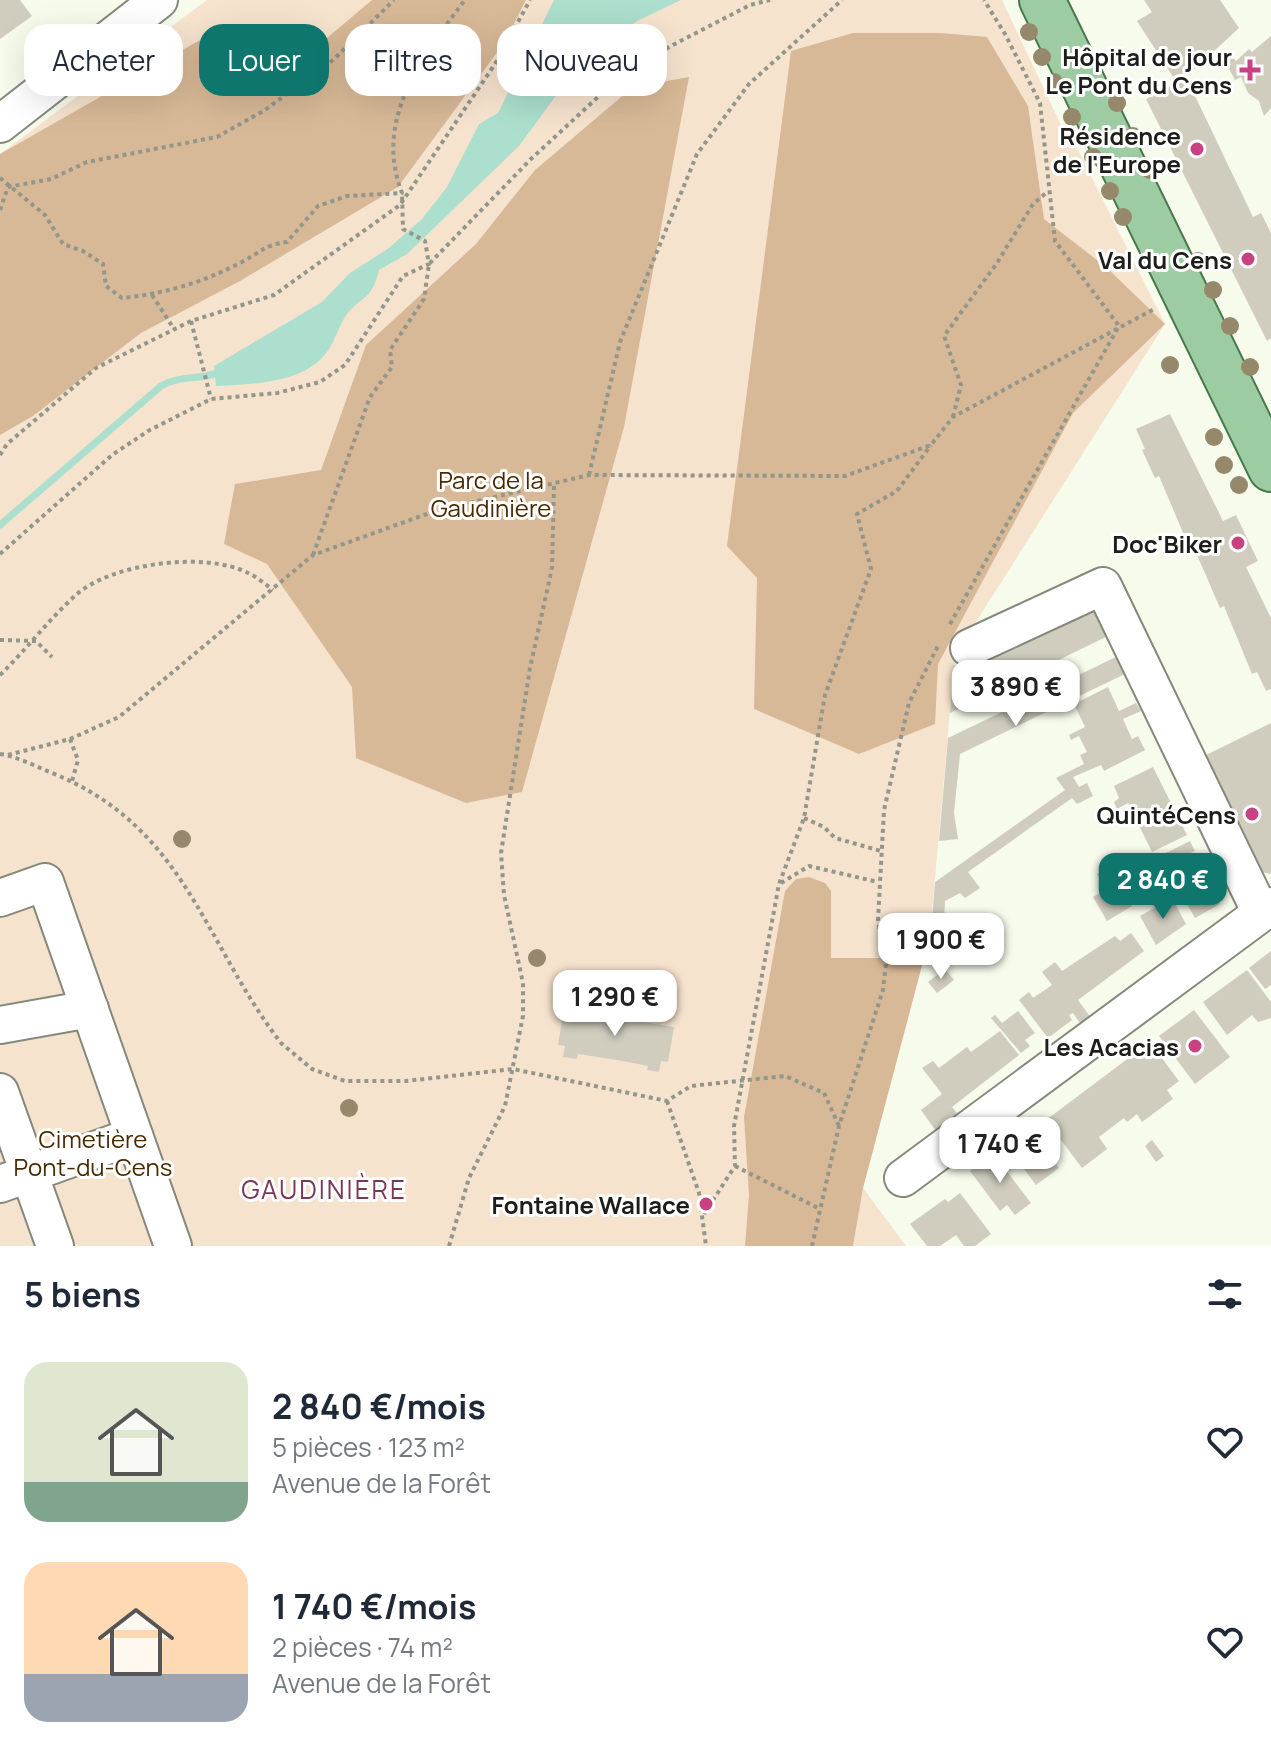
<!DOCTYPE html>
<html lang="fr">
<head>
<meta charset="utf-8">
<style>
	:root { --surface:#fff; --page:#f6f6f7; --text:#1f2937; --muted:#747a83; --accent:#0f766e }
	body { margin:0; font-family:Manrope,sans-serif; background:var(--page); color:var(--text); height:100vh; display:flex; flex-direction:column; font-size:30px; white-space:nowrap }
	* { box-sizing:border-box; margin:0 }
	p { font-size:26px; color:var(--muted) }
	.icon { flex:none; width:44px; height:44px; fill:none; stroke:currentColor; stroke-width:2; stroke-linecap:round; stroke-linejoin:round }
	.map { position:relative; height:1246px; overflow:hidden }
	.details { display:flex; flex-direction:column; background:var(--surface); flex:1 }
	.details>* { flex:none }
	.guide { position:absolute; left:24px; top:24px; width:800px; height:72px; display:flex; gap:16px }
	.price { position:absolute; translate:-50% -68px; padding:0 18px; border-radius:16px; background:#fff; color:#222; font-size:26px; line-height:52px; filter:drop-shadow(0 2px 4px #0008) }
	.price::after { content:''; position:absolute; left:50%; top:48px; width:24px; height:18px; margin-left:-12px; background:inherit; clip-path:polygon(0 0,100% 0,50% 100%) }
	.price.selected { background:var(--accent); color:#fff }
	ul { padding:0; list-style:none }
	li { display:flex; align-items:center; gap:24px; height:200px; padding:0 24px }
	li span { display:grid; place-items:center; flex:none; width:224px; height:160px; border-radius:24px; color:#555 }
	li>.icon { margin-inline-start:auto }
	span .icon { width:96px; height:96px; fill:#fffc; stroke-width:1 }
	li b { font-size:34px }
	h2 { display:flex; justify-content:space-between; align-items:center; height:96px; padding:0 24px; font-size:34px }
	.chip { padding:0 28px; border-radius:24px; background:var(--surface); box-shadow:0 8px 32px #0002; font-size:28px; line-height:72px }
	.chip.selected { background:var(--accent); color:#fff }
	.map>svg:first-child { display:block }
	.green { fill:#f6e3ce }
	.forest { fill:#d8b997 }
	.water { fill:#acdfcd }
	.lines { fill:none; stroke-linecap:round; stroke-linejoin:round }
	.stream { stroke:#acdfcd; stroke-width:7 }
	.building { fill:#d0cdbf }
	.minor-casing { stroke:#85897c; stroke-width:40 }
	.major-casing { stroke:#45784a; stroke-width:48 }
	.path { stroke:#93968b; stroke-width:4; stroke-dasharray:4 4; stroke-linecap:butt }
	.minor { stroke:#fff; stroke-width:36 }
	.major { stroke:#9dcba2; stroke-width:44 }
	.tree { fill:#96886a }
	.poi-dot { fill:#c84282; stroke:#fff; stroke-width:3 }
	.labels { text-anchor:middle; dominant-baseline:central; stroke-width:6; stroke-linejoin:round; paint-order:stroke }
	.poi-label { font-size:24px; font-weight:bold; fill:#1d1e19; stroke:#fff; text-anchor:end }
	.park-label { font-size:24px; fill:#482a00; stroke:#fff }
	.neighbourhood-label { font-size:26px; letter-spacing:2px; fill:#7b3855; stroke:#fff }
</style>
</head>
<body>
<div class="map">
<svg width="1271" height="1246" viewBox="0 0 1271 1246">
	<rect width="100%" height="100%" fill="#f6fbec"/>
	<polygon class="green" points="207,0 1002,0 1068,140 1072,138 1165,324 955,655 930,935 863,1188 906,1246 0,1246 0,154"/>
	<g class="forest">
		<polygon points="372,0 526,0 504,43 398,187 240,281 141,333 33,416 0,435 0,154 200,40 245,89 321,43"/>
		<polygon points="853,33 941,33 987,37 1028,106 1044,219 1106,267 1165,324 1073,413 938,664 935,724 859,754 754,709 757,578 727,546 791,51"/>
		<polygon points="689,77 624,427 522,792 466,803 356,758 352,687 267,564 224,544 235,484 321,470 366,345 476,244 535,170 633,87"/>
		<polygon points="809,877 825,883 831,891 831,958 924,958 863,1188 853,1246 745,1246 749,1195 744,1117 785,891 796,879"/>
	</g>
	<path class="water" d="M554,0H681L637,21L589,57L569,78L519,146L407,254L379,270C371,302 363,294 347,314C339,325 335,341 327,352C304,384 250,384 216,386L214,366L322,302L350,273L389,248L422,219L447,187L479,124L498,113Z"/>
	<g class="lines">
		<path class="stream" d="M0,525L161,386C181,374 204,381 220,371"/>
	</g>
	<g class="building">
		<polygon points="0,0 20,0 32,16 0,39"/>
		<polygon points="1144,0 1220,0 1239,28 1186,77 1253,217 1261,213 1271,233 1271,338 1267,341 1146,99 1177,83 1137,21 1152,12"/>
		<polygon points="1271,36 1271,108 1264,116 1259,101 1248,93 1241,77 1235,80 1226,63 1232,57 1236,61 1249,49 1252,52"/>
		<polygon points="1170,414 1223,521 1236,515 1258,561 1246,567 1271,618 1271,689 1266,691 1257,672 1252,674 1224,606 1220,608 1191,541 1187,542 1159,476 1155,478 1142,450 1145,449 1136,429"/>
		<polygon points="1093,600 1110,635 950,713 954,666"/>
		<polygon points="1120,655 1129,672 960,754 954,813 958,839 939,841 948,738"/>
		<polygon points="1108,687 1119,711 1136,703 1141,711 1123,719 1132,739 1138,736 1145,750 1104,771 1101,765 1073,777 1079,787 1087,783 1093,796 1077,804 1072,798 968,872 980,888 965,898 960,893 945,901 944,922 932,921 935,882 1065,790 1056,778 1084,764 1080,755 1087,752 1079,736 1071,740 1069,735 1085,727 1074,704"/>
		<polygon points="1271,723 1271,874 1261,872 1204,756"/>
		<polygon points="1153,767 1187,835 1152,852 1128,803 1117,809 1114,802 1119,798 1114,786"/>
		<polygon points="1190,841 1195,851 1165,865 1176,886 1168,891 1158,872 1153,871 1156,869 1152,860"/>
		<polygon points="1114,865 1122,881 1118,882 1132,906 1107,921 1093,897 1106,889 1097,874"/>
		<polygon points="1203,876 1220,904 1195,918 1179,890"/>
		<polygon points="1172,898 1186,924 1156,945 1140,916"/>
		<polygon points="1131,933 1144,951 1078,1000 1091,1018 1082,1026 1073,1013 1069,1015 1072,1020 1048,1038 1019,1000 1029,992 1033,998 1052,985 1042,972 1055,962 1062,971 1115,936 1120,941"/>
		<polygon points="1271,951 1271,985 1265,989 1249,968"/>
		<polygon points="945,969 954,980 937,993 928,982"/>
		<polygon points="1247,970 1271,1002 1271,1018 1258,1022 1252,1015 1227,1035 1203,1002"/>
		<polygon points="564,1009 605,1016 612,1009 627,1011 632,1015 631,1020 674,1027 668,1062 661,1061 659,1072 647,1070 648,1066 623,1061 578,1054 577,1059 563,1057 565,1046 558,1045"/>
		<polygon points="1194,1010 1230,1057 1195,1084 1159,1036"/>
		<polygon points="1018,1011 1035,1033 1025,1040 1030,1046 1021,1053 991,1018 995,1015 1002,1023"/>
		<polygon points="1000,1031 1019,1055 952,1107 960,1117 938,1134 921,1110 942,1094 922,1068 933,1061 939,1068 967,1047 971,1052"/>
		<polygon points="1150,1042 1179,1081 1167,1090 1173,1099 1142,1122 1137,1114 1127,1122 1124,1118 1099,1137 1107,1149 1082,1168 1046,1120"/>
		<polygon points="1032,1132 1059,1168 1036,1185 1009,1149"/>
		<polygon points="1152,1140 1164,1156 1156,1162 1145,1146"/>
		<polygon points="993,1153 1031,1203 1015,1215 1007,1205 1000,1211 970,1171"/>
		<polygon points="960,1193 991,1234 975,1246 964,1246 956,1235 940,1246 927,1246 910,1224 945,1199 948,1202"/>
	</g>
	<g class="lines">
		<defs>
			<g id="minor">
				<polyline points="0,124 159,0"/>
				<polyline points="969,648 1103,586 1261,913"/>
				<polyline points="0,898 45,882 173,1246"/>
				<polyline points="0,1025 90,1009"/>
				<polyline points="0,1092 55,1246"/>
				<polyline points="903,1178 1271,906"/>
				<polyline points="0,1184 134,1136"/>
			</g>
			<polyline id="major" points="1042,0 1271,469"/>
		</defs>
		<use href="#minor" class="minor-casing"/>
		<use href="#major" class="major-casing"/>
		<g class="path">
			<path d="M0,178L45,215L63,244L83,251L103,264L106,286L122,298C164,294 204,282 242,262C261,252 264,245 287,242L318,206L347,196L402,193C373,119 423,55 465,0"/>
			<polyline points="0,210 8,187 51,179 87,162 217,137 265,110 333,60 394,0"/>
			<polyline points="152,295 174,329"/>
			<polyline points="191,321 211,399"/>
			<polyline points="953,417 961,385 944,336 997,263 1033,204 1046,193"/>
			<polyline points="0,455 7,444 96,368 191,321 274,295 400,205 495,64 530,0"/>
			<polyline points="589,475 620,342 697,154 749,84 842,0"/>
			<polyline points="0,554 112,455 148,431 211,399 277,393 320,382 345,365 403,276 429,264 425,241 403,229 402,193"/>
			<polyline points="313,555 370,397 392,367 390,350 424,299 429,264 531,159 612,84 669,47 750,5 770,0"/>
			<polyline points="950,624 1119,326 1055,241 1040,103 1005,34 984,0"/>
			<polyline points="0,640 36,641 52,657"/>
			<path d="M0,675C26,650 49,619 76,595C111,563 206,551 248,573C257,577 265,584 273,590"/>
			<polyline points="70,739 78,760 72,781"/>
			<path d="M0,754C18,757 35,766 52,773C186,827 203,942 281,1043L312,1069L345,1081H406L513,1069L667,1101L691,1086L785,1076L824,1093L839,1126"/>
			<polyline points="8,755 70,739 119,717 313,555 435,511 589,475 845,476 931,445 953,417 1156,308"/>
			<polyline points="804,818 824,827 835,838 881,851"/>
			<polyline points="781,883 809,866 878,882"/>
			<polyline points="667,1101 699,1193 706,1246"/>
			<polyline points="735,1166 820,1209"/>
			<polyline points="704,1214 735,1166 734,1126 779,884 804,818 825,695 871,569 857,514 897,491 931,445"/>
			<polyline points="449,1246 469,1178 505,1106 523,1016 523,983 504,895 501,853 530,668 552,568 554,486"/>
			<polyline points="812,1246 839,1126 883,990 886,964 878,920 884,810 909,703 938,646"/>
		</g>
		<use href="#minor" class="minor"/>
		<use href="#major" class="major"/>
	</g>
	<g class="tree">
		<circle cx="1029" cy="32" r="9"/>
		<circle cx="1042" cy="57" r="9"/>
		<circle cx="1054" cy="82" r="9"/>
		<circle cx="1117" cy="103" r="9"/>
		<circle cx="1072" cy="117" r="9"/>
		<circle cx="1133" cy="136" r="9"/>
		<circle cx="1093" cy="157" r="9"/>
		<circle cx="1150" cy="170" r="9"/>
		<circle cx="1110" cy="191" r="9"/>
		<circle cx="1123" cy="217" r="9"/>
		<circle cx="1198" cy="261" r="9"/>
		<circle cx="1213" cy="290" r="9"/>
		<circle cx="1230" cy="326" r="9"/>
		<circle cx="1170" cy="365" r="9"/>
		<circle cx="1250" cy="367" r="9"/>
		<circle cx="1214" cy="437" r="9"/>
		<circle cx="1224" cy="465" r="9"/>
		<circle cx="1239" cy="485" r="9"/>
		<circle cx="182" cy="839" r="9"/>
		<circle cx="537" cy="958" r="9"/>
		<circle cx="349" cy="1108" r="9"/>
	</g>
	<g class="poi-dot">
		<path d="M1246 58h8v8h8v8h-8v8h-8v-8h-8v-8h8z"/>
		<circle cx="1197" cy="149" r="8"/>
		<circle cx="1248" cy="259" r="8"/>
		<circle cx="1238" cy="543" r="8"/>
		<circle cx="1252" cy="814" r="8"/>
		<circle cx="1195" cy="1046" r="8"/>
		<circle cx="706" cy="1204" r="8"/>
	</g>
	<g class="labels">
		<g class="poi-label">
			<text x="1232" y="56">Hôpital de jour<tspan x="1232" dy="28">Le Pont du Cens</tspan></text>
			<text x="1181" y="135">Résidence<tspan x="1181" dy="28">de l'Europe</tspan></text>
			<text x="1232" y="259">Val du Cens</text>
			<text x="1222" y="543">Doc'Biker</text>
			<text x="1236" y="814">QuintéCens</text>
			<text x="1179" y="1046">Les Acacias</text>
			<text x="690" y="1204">Fontaine Wallace</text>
		</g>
		<g class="park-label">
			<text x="491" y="479">Parc de la<tspan x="491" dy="28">Gaudinière</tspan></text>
			<text x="93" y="1138">Cimetière<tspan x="93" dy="28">Pont-du-Cens</tspan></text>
		</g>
		<g class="neighbourhood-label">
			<text x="324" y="1189">GAUDINIÈRE</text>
		</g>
	</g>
</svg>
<b class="price" style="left:1016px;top:728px">3 890 €</b>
<b class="price selected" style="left:1163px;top:921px">2 840 €</b>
<b class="price" style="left:941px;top:981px">1 900 €</b>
<b class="price" style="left:615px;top:1038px">1 290 €</b>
<b class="price" style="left:1000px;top:1185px">1 740 €</b>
<div class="guide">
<a class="chip">Acheter</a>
<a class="chip selected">Louer</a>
<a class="chip">Filtres</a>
<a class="chip">Nouveau</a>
</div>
</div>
<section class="details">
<h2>5 biens<svg class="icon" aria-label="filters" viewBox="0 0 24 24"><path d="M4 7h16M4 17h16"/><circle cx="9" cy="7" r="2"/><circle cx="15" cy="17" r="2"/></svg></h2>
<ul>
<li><span style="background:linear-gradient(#dfe7d0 75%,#7fa58c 0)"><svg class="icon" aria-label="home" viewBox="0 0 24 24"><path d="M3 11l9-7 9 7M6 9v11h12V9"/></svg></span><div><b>2 840 €/mois</b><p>5 pièces · 123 m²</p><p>Avenue de la Forêt</p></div><svg class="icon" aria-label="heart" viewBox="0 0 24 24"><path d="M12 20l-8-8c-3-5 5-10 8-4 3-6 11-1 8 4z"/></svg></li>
<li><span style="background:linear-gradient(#ffd9b3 70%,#9aa5b1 0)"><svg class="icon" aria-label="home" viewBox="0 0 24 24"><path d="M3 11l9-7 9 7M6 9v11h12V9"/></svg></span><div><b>1 740 €/mois</b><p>2 pièces · 74 m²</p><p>Avenue de la Forêt</p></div><svg class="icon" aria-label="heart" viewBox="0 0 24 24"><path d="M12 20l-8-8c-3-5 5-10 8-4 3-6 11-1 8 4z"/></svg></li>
</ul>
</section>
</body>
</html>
